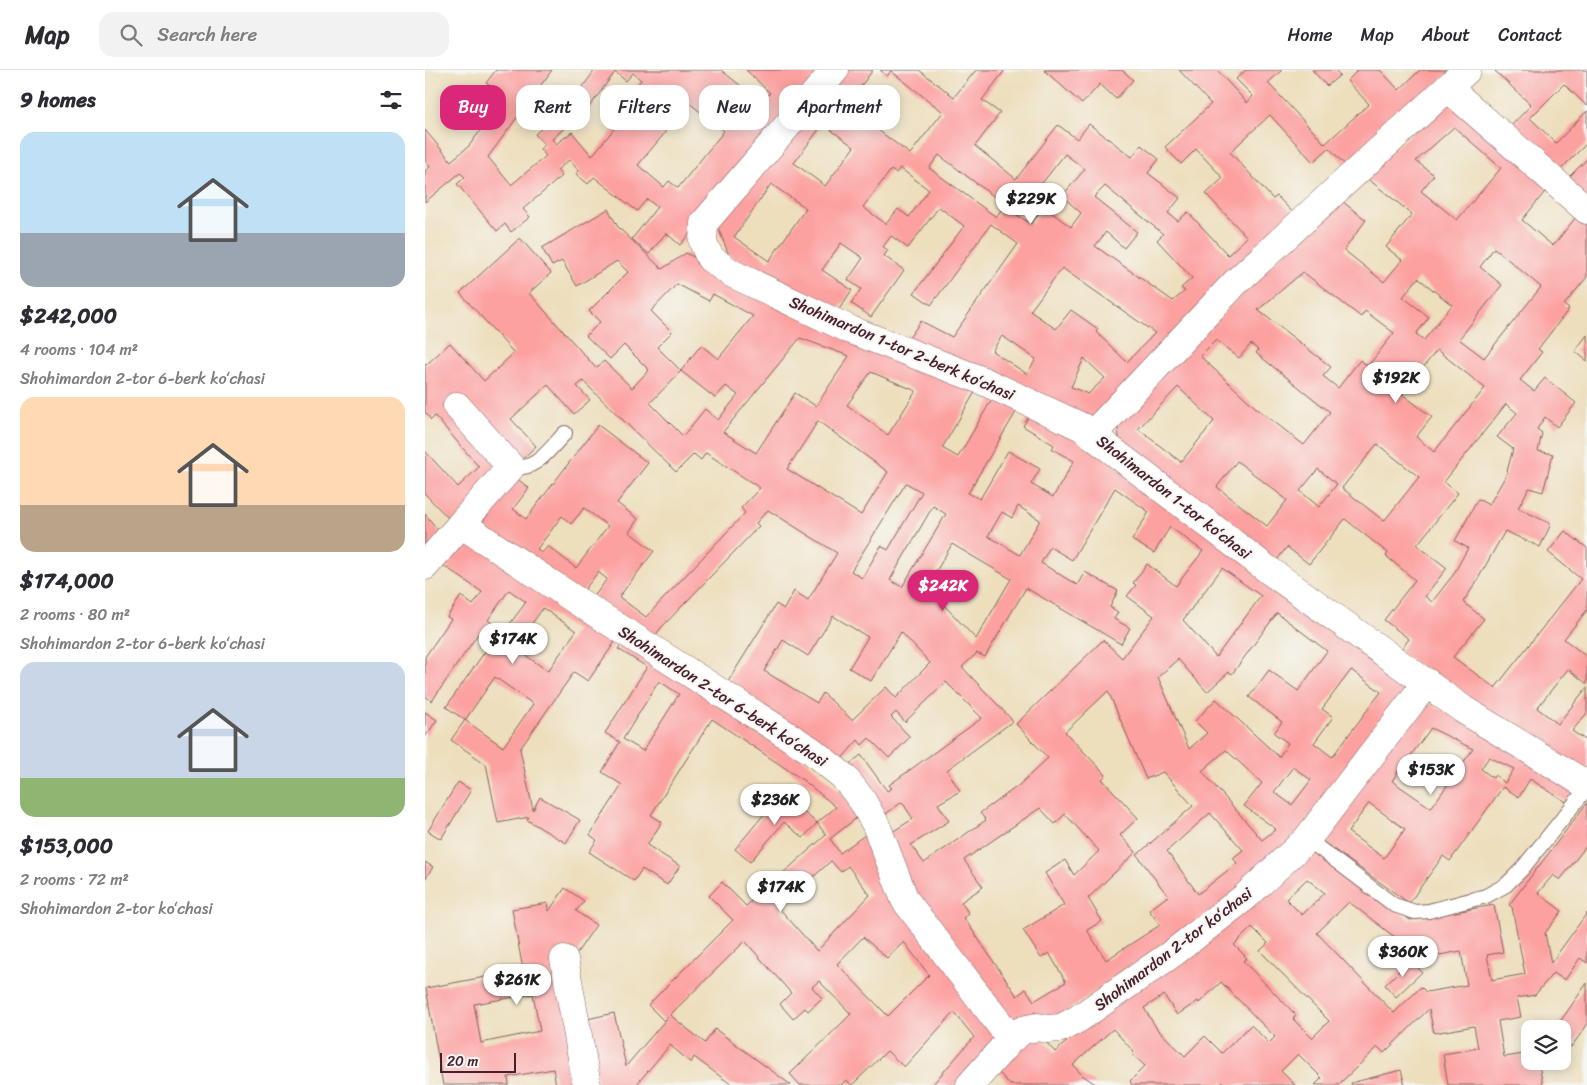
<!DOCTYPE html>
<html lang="en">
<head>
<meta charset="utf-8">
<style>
	:root { --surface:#fff; --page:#f2f2f3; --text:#2b2b33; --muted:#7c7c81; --line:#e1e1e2; --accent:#db2777 }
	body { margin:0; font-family:Sriracha,sans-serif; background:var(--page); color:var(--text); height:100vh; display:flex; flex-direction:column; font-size:19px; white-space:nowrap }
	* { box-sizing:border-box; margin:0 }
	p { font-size:16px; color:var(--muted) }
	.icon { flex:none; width:28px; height:28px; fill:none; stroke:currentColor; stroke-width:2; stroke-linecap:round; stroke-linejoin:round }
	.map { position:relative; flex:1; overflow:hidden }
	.sheet { display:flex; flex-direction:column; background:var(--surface); width:425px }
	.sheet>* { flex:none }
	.banner { position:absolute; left:15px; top:15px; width:475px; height:45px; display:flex; gap:10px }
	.controls { position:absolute; left:1096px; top:950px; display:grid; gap:10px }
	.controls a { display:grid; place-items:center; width:50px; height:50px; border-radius:10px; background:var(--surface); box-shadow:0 2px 12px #0003; font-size:25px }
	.scale { position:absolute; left:15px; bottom:12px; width:76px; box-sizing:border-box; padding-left:5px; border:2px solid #4a1f2b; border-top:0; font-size:14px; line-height:18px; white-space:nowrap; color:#4a1f2b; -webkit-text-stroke:4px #f6f6f2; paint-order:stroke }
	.price { position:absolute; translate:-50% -42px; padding:0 11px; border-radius:18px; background:#fff; color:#222; font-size:16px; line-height:32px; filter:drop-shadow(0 1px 2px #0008) }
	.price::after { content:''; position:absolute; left:50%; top:30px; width:15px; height:11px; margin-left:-8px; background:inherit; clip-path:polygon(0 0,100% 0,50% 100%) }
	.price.current { background:var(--accent); color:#fff }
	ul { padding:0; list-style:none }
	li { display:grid; align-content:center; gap:10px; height:265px; padding:0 20px }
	li span { display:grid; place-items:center; height:155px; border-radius:15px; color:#555 }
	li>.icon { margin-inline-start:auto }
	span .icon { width:90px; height:90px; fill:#fffc; stroke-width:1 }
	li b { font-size:21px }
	h2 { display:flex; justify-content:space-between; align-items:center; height:60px; padding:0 20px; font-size:21px }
	.tag { padding:0 18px; border-radius:15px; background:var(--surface); box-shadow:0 2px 12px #0003; font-size:18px; line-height:45px }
	.tag.current { background:var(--accent); color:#fff }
	header { display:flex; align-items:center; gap:30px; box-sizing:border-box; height:70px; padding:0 25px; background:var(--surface); border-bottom:1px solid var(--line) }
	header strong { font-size:24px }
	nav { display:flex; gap:28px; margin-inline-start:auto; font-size:18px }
	.search { width:350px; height:45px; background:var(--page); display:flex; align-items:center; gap:12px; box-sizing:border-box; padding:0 18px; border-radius:15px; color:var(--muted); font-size:19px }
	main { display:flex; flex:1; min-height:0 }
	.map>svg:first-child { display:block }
	.building { fill:#fca1a0; fill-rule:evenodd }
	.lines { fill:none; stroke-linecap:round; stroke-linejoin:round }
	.lane-casing { stroke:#83625e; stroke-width:16 }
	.street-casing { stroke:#83625e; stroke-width:29 }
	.lane { stroke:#fff; stroke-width:14 }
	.street { stroke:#fff; stroke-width:28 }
	.labels { text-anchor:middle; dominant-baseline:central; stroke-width:4; stroke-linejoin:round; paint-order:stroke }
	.street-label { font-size:16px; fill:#4a1f2b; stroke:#f6f6f2 }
</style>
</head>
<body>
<header>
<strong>Map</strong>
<div class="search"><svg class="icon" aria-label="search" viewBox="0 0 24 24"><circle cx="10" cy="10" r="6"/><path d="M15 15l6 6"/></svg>Search here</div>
<nav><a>Home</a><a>Map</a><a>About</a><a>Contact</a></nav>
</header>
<main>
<section class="sheet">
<h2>9 homes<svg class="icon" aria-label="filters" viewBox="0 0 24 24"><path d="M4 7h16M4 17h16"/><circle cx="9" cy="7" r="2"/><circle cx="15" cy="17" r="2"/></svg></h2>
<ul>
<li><span style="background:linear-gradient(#bfe0f5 65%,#9aa5b1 0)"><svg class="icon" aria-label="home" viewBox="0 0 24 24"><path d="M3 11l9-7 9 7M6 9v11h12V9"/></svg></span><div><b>$242,000</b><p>4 rooms · 104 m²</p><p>Shohimardon 2-tor 6-berk koʻchasi</p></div></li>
<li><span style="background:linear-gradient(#ffd9b3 70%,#b9a48a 0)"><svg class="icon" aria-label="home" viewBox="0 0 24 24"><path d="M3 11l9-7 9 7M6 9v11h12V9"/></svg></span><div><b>$174,000</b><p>2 rooms · 80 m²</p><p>Shohimardon 2-tor 6-berk koʻchasi</p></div></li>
<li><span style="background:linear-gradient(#c9d6e8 75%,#8fb573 0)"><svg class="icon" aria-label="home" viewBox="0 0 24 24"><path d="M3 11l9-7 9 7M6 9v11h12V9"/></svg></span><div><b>$153,000</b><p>2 rooms · 72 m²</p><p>Shohimardon 2-tor koʻchasi</p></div></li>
</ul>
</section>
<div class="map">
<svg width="1162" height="1015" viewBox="0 0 1162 1015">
	<rect width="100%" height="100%" fill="#f6f6f2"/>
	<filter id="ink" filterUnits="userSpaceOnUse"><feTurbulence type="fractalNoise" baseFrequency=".02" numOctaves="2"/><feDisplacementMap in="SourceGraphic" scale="10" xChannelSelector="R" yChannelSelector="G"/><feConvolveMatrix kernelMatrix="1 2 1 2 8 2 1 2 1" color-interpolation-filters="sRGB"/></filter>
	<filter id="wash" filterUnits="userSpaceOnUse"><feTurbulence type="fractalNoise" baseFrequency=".0096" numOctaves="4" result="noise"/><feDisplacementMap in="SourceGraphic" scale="20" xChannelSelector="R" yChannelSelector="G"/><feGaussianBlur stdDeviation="1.12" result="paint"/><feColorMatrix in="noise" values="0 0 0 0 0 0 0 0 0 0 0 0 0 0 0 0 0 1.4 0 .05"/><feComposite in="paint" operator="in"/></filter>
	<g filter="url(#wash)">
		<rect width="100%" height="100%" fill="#eddebc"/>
		<g id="blocks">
			<g class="building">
				<path d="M71,0H127L63,87L86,115L121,86L115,79L120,75L110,64L134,44L143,55L127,69L131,74L147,62L167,86L210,33L202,27L216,10L208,3L201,11L190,2L160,43L146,33L170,0H296L336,32L345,23L321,0H400L255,175L241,163L224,184L207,169L232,137L222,129L212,141L169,107L163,114L151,104L154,101L144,90L132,100L137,106L98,139L105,147L86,162L80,154L72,161L32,114L40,107L35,103L0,132V101L5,97L0,91V60L26,91L44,76L80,27L61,13ZM258,28L299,61L253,118L244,111L239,117L213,95L239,64Z"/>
				<path d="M415,0H448L430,24L450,39L441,51L485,84L518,42L466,1L462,6L455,0H494L529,27L551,0H580L557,30L575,43L550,76L591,109L633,55L652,69L664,54L707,87L716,75L734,89L723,103L755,128L743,143L753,151L763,142L803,185L822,167L781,124L798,108L771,79L756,94L740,77L786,34L754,0H792L822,33L828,26L811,9L821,0H857L843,13L900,74L944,34L922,11L933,0H955L974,20L995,0H1026L922,97L904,78L888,92L845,45L805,82L848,129L852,126L871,146L668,352L479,275L496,251L527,267L593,174L566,154L506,235L489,223L539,156L514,137L483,178L466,166L458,177L463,180L459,186L479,200L446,247L426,233L436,219L423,210L438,188L416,173L397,200L427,220L409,247L350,218L304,185L291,153ZM398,54L429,77L400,116L369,93ZM640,84L660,99L637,126L656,143L646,157L619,137L606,154L592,145ZM514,85L580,135L571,147L504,98ZM475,98L504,120L484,147L473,139L461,154L438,137L466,100L471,103ZM346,114L381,138L344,191L309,167ZM680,116L738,164L732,170L767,208L756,218L760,221L748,231L670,176L681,162L699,178L712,162L669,127ZM637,198L730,263L702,292L671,262L673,259L646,240L631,259L605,241ZM577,266L611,289L602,304L567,281ZM659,288L680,308L663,324L646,317Z"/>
				<polygon points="619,0 697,0 708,10 691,29 675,14 657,34"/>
				<polygon points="887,0 910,0 915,5 902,16"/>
				<polygon points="1069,0 1162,0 1162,36 1139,14 1105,48 1131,73 1162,41 1162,73 1131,104 1084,58 1106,35"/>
				<path d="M1023,32L1127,113L1097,150L1128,176L1155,142L1162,147V207L1139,235L1144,239L1113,279L1117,282L1095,310L1109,321L1120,308L1151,333L1132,357L1120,347L1112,359L1117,363L1113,381L1128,384L1118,422L1104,418L1093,438L1126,454L1115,477L1080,461L1049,516L1038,532L1059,549L1028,587L1070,618L1156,509L1123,482L1140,461L1162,478V540L1139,569L1162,587V614L1143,599L1112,638L1133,654L1162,617V643L1147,661L1162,671V704L974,582L984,569L959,550L990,510L961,486L963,483L920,449L884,494L862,477L848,495L695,375L692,349L913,128L941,150L919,180L959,212L977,190L961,177L987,144L938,105ZM1029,57L1076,98L1032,150L996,121L1009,105L991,91ZM1069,178L1116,217L1059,288L1034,269L1077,215L1055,197ZM878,202L936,247L940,241L969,263L943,296L935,290L913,318L898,306L906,297L833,240ZM993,208L1027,235L999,270L991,264L1004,247L978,227ZM791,270L814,288L826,274L833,280L831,283L905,342L879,375L830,337L775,286ZM1012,280L1060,318L1009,382L991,367L1007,347L977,324ZM753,317L789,351L756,392L713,359ZM1081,334L1092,343L1072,367L1088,379L1081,405L1064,435L1053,429L1030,471L1043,478L1028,505L1007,532L1000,526L1022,498L992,475L1033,423L1019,412ZM952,374L994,407L959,451L917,418ZM812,391L862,430L842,456L792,417ZM893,399L912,414L894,437L875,421Z"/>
				<polygon points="1162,89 1162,129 1142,109"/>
				<path d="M183,139L193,157L237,199L261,183L299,203L553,317L517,378L533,387L570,324L594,337L543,423L555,429L583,381L615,399L606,414L628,427L649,391L627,379L629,375L598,356L610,336L991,613L871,774L828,812L619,957L610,942L596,953L578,951L490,824L459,767L488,749L477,732L458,746L422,696L436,685L462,721L467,718L464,715L557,648L521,612L480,652L471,642L466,647L485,667L464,688L444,668L437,675L433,670L412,694L299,618L351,534L359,539L369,521L383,530L412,483L343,440L331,453L334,456L236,558L225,572L168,528L182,509L173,502L154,527L54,456L63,445L57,440L85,403L104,418L88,439L101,449L173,355L223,393L192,433L213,449L204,462L229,481L194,527L221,547L320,443L316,438L335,418L281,383L276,390L269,384L251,402L158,311L152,316L165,330L149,344L123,315L86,349L111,376L91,395L76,404L29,454L0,424V381L33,417L54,397L10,346L6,350L0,342V293L1,295L25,273L59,311L89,283L35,223L95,168L126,203L104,223L171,298L179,291L207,318L224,300L199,275L185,289L161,266L175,252L164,241L203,202L192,191L152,216L137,191L127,196L117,178ZM252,214L284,231L288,224L328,246L293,289L276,275L256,301L290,328L301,316L313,325L293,350L280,339L258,366L225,333L256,301L232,277L247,262L226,241ZM375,268L424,286L391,336L370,323L331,383L298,362ZM446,302L491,321L463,365L422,335ZM393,351L463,402L436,445L362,399ZM481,413L497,422L463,480L456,476L437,508L426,501ZM690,418L724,442L707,470L729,483L745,457L778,481L751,516L722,494L708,513L711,515L702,526L729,546L697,588L678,570L591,654L623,688L593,716L555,743L561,750L499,793L486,775L524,751L513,734L535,721L522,700L588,651L537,597L552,583L560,587L601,518L696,574L705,558L689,549L693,542L685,537L693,521L660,502L652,515L616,493L625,477L647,490ZM508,436L521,444L477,517L465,510ZM593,436L615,450L595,485L563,466L577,442L587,448ZM159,438L183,456L151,498L123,476L117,483L112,479L137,446L146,454ZM527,474L586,509L551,569L502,517ZM797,498L836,526L791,587L758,550ZM852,543L902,581L873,621L844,600L824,627L857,652L849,663L863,673L854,687L791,629L770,651L782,663L764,679L733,607L753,589L782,622L804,602L807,604ZM408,546L443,567L424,598L446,611L476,562L505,593L471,628L461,617L427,650L398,623L392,633L339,601L358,570L383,586ZM926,600L956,622L907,687L889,673L908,647L897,639ZM683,621L721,709L738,702L768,736L712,785L743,826L724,840L735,855L681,890L662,860L677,851L663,828L711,782L695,765L713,748L677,709L681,705L640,662ZM801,680L837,713L819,736L851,759L837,770L777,701ZM868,697L886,710L867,735L849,722ZM615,738L630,754L640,744L674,781L649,805L640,790L620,803L639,835L598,860L616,888L624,883L641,912L609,931L601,919L592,926L539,848L544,844L536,832L558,817L539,790ZM785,743L818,780L808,788L812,793L773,824L742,781Z"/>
				<polygon points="1162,265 1162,291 1150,281"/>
				<polygon points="0,444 19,467 0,488"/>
				<path d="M34,459L196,563L163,611L149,602L95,679L108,740L115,727L155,750L141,773L102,750L104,747L73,753L61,694L26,670L40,650L78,677L108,634L70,607L40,650L21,637L66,573L53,564L7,631L0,626V587L26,549L22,547L36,526L48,535L57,522L12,491ZM84,520L101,532L79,562L63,550ZM118,538L151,561L123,601L90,578Z"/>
				<path d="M201,566L345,659L439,742L405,769L415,783L444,762L579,967L536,1015H507L549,967L529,942L479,997L462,981L427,1015L421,1010L416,1015H375L365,1004L426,944L394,911L387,917L397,928L383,941L380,938L368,949L355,934L366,923L320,871L245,945L280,973L290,959L366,1015H307L269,987L266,993L245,975L211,1015H174L158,950L189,943L201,996L243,947L239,951L223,935L308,850L284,826L297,812L321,836L401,765L392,753L411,737L378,710L287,649L226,745L237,752L222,775L255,796L242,815L217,799L209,811L164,782L172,770L165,765L197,715L177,702L195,672L180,663L222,597L193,579ZM234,611L254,624L218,681L198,669ZM406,791L416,802L423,796L445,825L392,881L354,838ZM438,867L462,888L479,872L504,905L463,946L412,894Z"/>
				<path d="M994,628L1098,680L1158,717L1146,735L1105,709L1094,727L1078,717L1025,791L1018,786L984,833L894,769ZM1006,658L1048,679L1006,738L967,711L974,700L984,707L994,691L986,685ZM1064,687L1089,699L1080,713L1070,705L1068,708L1056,699ZM944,733L980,759L959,788L923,762Z"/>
				<polygon points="0,642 12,650 0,667"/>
				<polygon points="33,712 46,720 16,769 3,761"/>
				<polygon points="356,724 392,753 378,768 359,752 325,792 310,779"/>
				<path d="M1162,733V775L1135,810L1128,805L1113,823L1137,841L1120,863L1126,893L1162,843V893L1155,888L1140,910L1128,903L1110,925L1092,928L1096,947L1073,951L1079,987L1105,983V991H1113L1118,1015H1023L1018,984L1053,978L1049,956L1009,963L1004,939L959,983L953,977L913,1015H890L897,1008L873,984L856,1001L870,1015H801L798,1012L795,1015H707L705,1011L720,996L707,984L709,982L688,959L648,995L657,1005L672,1015H585L568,996L609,959L630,982L674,943L887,774L985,850L1069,835L1078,882L1062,885L1067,910L1100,904L1087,837L1084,835ZM882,809L900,823L877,845L861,829ZM924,832L971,868L984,874L995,872L998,888L1036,881L1042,915L1001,922L996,917L969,943L892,863ZM827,857L843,873L835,881L904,951L887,968L868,949L871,945L818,891L822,888L809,875ZM796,912L850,967L844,973L826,955L797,983L780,966L760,986L732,959L719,938L739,925L752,945L773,931L774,933Z"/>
				<polygon points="0,792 8,797 0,809"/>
				<path d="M140,818L159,831L151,841L171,855L147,890L155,1015H131L128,999L83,1007L84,1015H18L1,918L98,900L87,839L123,833L124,841ZM108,924L115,961L56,973L49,934Z"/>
				<polygon points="985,890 997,902 971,927 960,915"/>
				<polygon points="1162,913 1162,955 1146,977 1138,970 1138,959 1130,959"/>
				<polygon points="976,1000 980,1015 927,1015 926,1013"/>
			</g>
		</g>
	</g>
	<g filter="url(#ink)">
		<use href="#blocks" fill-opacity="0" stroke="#83625e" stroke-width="1"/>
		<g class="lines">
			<defs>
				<g id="lane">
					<path d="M86,397C90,397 94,398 98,397C115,395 129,374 140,363"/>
					<polyline points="882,769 969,835 990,842 1004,841 1061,826 1081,815 1097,799 1162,718"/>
				</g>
				<g id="street">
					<polyline points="410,0 279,153 278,172 285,188 306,203 426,260 556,310 657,357 667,365"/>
					<polyline points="1042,0 810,213 667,365 842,499 1039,640 1162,715"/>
					<polyline points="1023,18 1162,140"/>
					<polyline points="32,336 86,397 36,454"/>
					<polyline points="0,496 36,454 152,531 387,681 419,707 437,730 451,755 480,830 586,969"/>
					<polyline points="139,889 162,1015"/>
					<polyline points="545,1015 586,969 598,960 612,957 622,959 636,958 653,949 748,883 820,827 882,769 1002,612"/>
				</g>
			</defs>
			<use href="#lane" class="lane-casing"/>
			<use href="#street" class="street-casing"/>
			<use href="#lane" class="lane"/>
			<use href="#street" class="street"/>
		</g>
	</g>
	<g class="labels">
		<g class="street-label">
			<text transform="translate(477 278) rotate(23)">Shohimardon 1-tor 2-berk koʻchasi</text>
			<text transform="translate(749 427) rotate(38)">Shohimardon 1-tor koʻchasi</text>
			<text transform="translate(298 626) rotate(33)">Shohimardon 2-tor 6-berk koʻchasi</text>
			<text transform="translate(748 879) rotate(-37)">Shohimardon 2-tor koʻchasi</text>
		</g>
	</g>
</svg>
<div class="controls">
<a><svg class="icon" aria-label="layers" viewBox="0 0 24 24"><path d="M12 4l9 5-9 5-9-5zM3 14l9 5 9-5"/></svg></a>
</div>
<div class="scale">20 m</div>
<b class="price" style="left:606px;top:155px">$229K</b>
<b class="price" style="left:971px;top:334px">$192K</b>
<b class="price current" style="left:518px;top:542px">$242K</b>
<b class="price" style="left:88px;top:595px">$174K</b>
<b class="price" style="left:1006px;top:726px">$153K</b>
<b class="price" style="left:350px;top:756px">$236K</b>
<b class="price" style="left:356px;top:843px">$174K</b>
<b class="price" style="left:978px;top:908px">$360K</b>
<b class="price" style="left:92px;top:936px">$261K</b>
<div class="banner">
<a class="tag current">Buy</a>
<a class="tag">Rent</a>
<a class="tag">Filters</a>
<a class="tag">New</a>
<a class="tag">Apartment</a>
</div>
</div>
</main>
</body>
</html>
